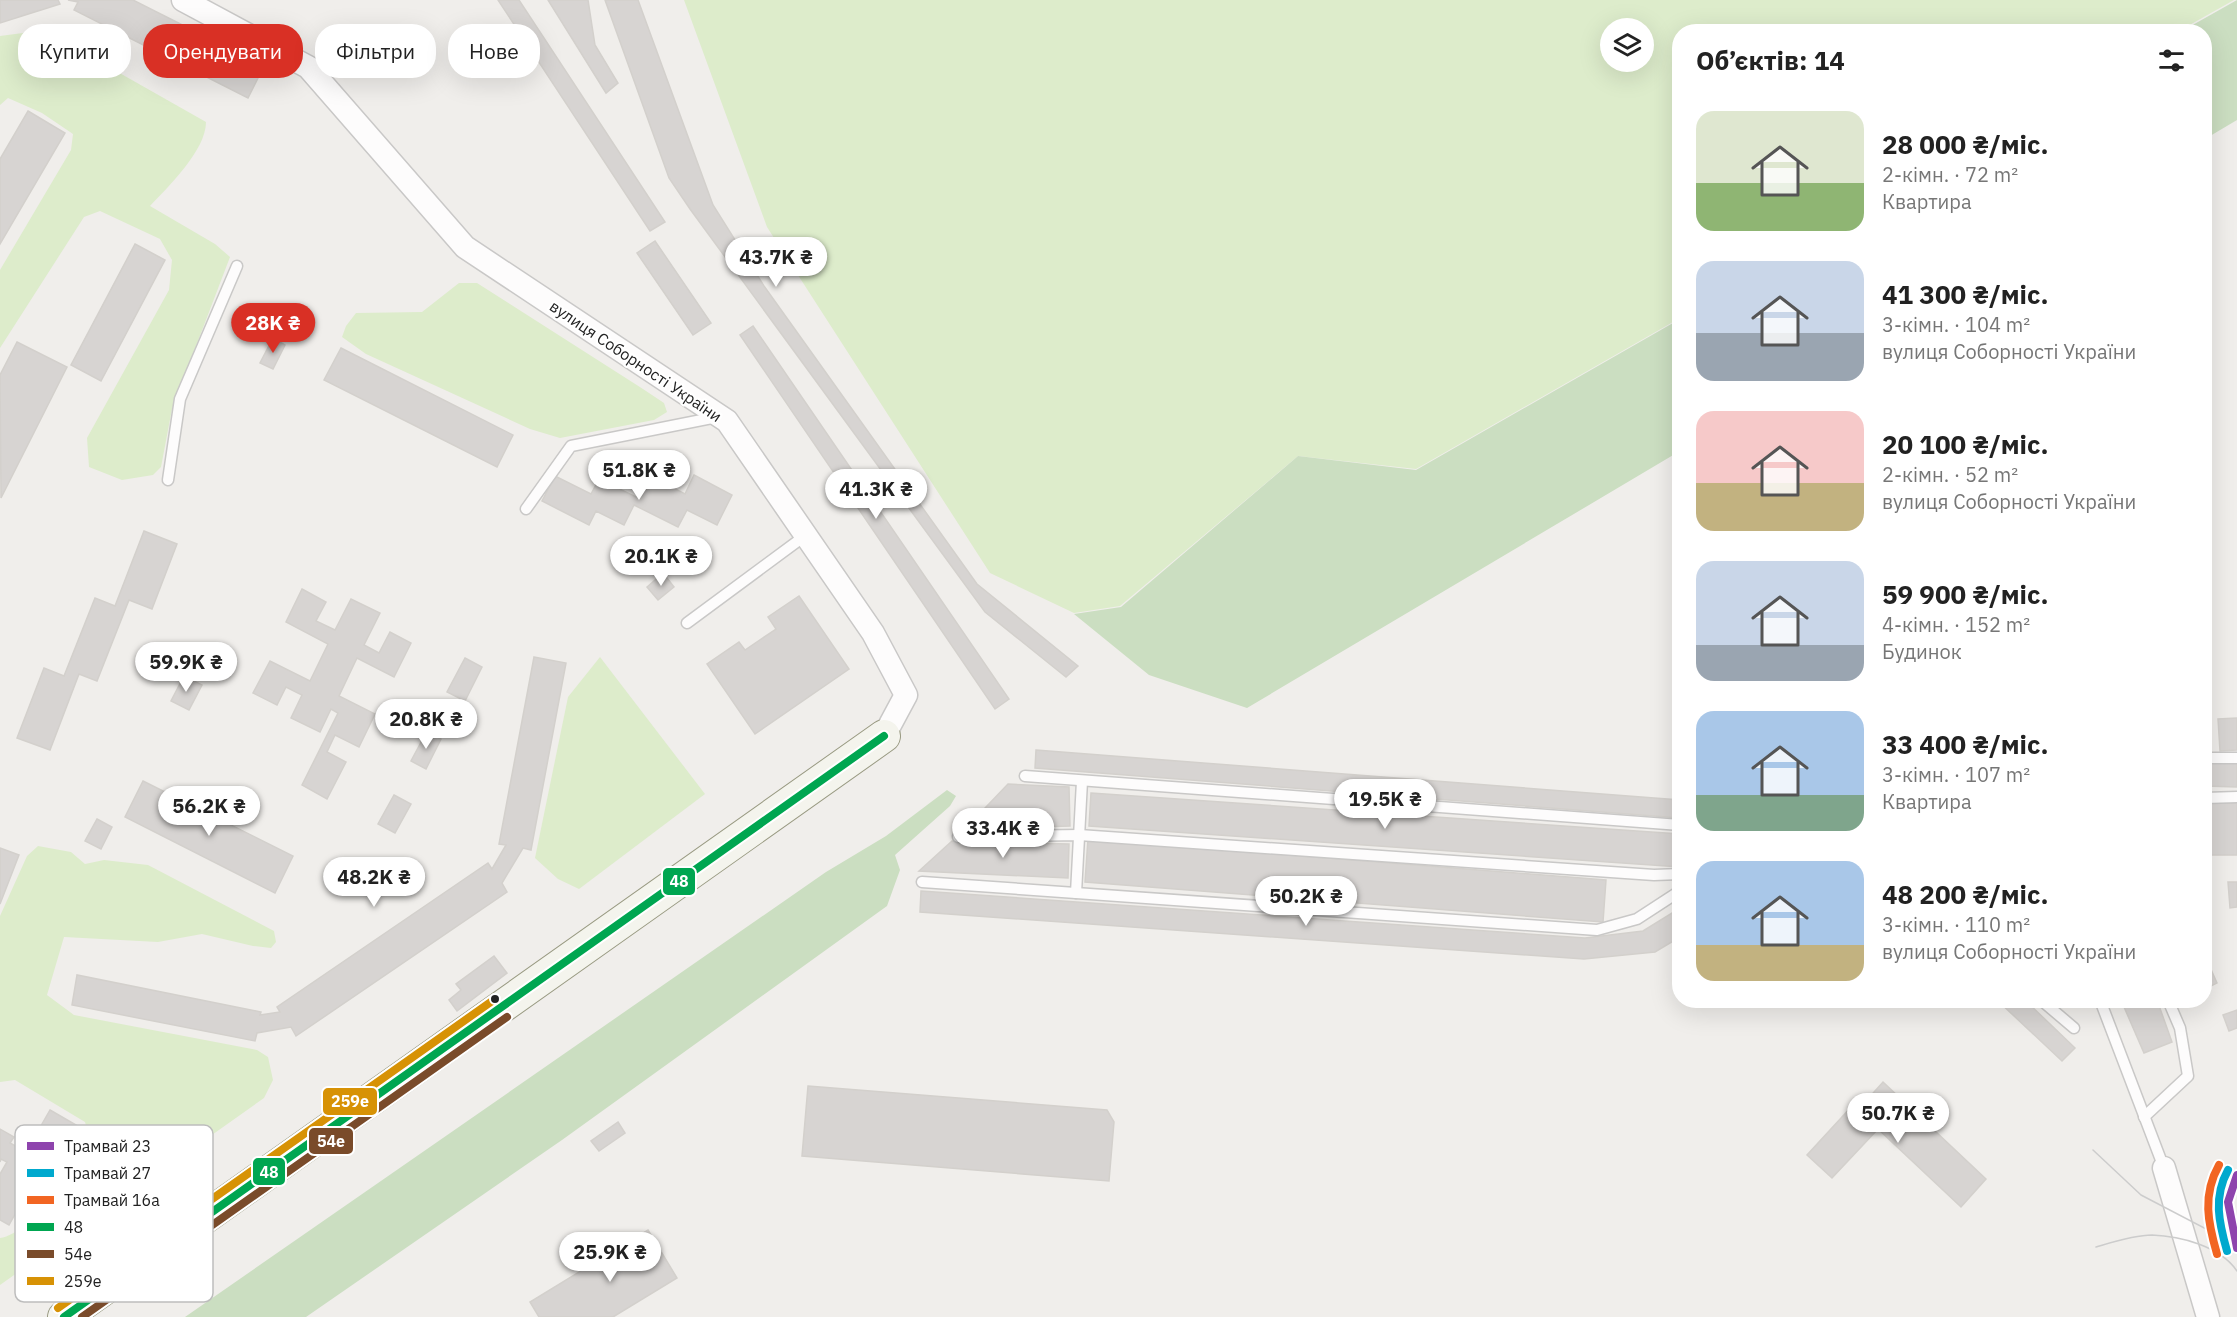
<!DOCTYPE html>
<html lang="uk">
<head>
<meta charset="utf-8">
<style>
	:root { --surface:#fff; --page:#f6f6f6; --text:#222; --muted:#767676; --accent:#d93025 }
	body { margin:0; font-family:"IBM Plex Sans",sans-serif; background:var(--page); color:var(--text); height:100vh; display:flex; flex-direction:column; font-size:22px; white-space:nowrap }
	* { box-sizing:border-box; margin:0 }
	p { font-size:20px; color:var(--muted) }
	.icon { flex:none; width:33px; height:33px; fill:none; stroke:currentColor; stroke-width:2; stroke-linecap:round; stroke-linejoin:round }
	.map { position:relative; flex:1; overflow:hidden }
	.side { position:absolute; left:1672px; top:24px; width:540px; height:984px; display:flex; flex-direction:column; background:var(--surface); border-radius:24px; box-shadow:0 6px 24px #0002 }
	.side>* { flex:none }
	.hud { position:absolute; left:18px; top:24px; width:570px; height:54px; display:flex; gap:12px }
	.controls { position:absolute; left:1600px; top:18px; display:grid; gap:12px }
	.controls a { display:grid; place-items:center; width:54px; height:54px; border-radius:50%; background:var(--surface); box-shadow:0 6px 24px #0002; font-size:30px }
	.price { position:absolute; translate:-50% -51px; padding:0 14px; border-radius:21px; background:#fff; color:#222; font-size:20px; line-height:39px; filter:drop-shadow(0 2px 3px #0008) }
	.price::after { content:''; position:absolute; left:50%; top:36px; width:18px; height:14px; margin-left:-9px; background:inherit; clip-path:polygon(0 0,100% 0,50% 100%) }
	.price.current { background:var(--accent); color:#fff }
	ul { padding:0; list-style:none }
	li { display:flex; align-items:center; gap:18px; height:150px; padding:0 24px }
	li span { display:grid; place-items:center; flex:none; width:168px; height:120px; border-radius:18px; color:#555 }
	li>.icon { margin-inline-start:auto }
	span .icon { width:72px; height:72px; fill:#fffc; stroke-width:1 }
	li b { font-size:26px }
	h2 { display:flex; justify-content:space-between; align-items:center; height:72px; padding:0 24px; font-size:26px }
	.pill { padding:0 21px; border-radius:24px; background:var(--surface); box-shadow:0 6px 24px #0002; font-size:21px; line-height:54px }
	.pill.current { background:var(--accent); color:#fff }
	.map>svg:first-child { display:block }
	.grass { fill:#ddeccb; fill-rule:evenodd }
	.forest { fill:#cbdec1 }
	.building { fill:#d7d4d2; stroke:#d3d0cc; stroke-width:1.5 }
	.lines { fill:none; stroke-linecap:round; stroke-linejoin:round }
	.lane-casing { stroke:#c9c8c7; stroke-width:13 }
	.street-casing { stroke:#c9c8c7; stroke-width:25 }
	.secondary-casing { stroke:#999a82; stroke-width:34 }
	.lane { stroke:#fdfcfc; stroke-width:10 }
	.street { stroke:#fdfcfc; stroke-width:22 }
	.secondary { stroke:#f4f4ed; stroke-width:32 }
	.tram { stroke:#ccc; stroke-width:1.5 }
	.bus-1-casing { stroke:#fff; stroke-width:12 }
	.bus-2-casing { stroke:#fff; stroke-width:12 }
	.bus-3-casing { stroke:#fff; stroke-width:12 }
	.bus-1 { stroke:#00a651; stroke-width:8 }
	.bus-2 { stroke:#7a4b2a; stroke-width:8 }
	.bus-3 { stroke:#d79205; stroke-width:8 }
	.tram-1-casing { stroke:#fff; stroke-width:12 }
	.tram-2-casing { stroke:#fff; stroke-width:12 }
	.tram-3-casing { stroke:#fff; stroke-width:12 }
	.tram-1 { stroke:#8e44ad; stroke-width:8 }
	.tram-2 { stroke:#00a9ce; stroke-width:8 }
	.tram-3 { stroke:#f26522; stroke-width:8 }
	.bus-dot { fill:#222; stroke:#fff; stroke-width:2 }
	.labels { text-anchor:middle; dominant-baseline:central; stroke-width:4.5; stroke-linejoin:round; paint-order:stroke }
	.street-label { font-size:16px; fill:#222; stroke:#fff }
	.key { fill:#fff; stroke:#bdbdbd; stroke-width:1.5 }
	.key-label { font-size:16px; fill:#222 }
	.line-badge { stroke:#fff; stroke-width:2 }
	.badge-label { font-size:16px; text-anchor:middle; font-weight:bold; fill:#fff }
</style>
</head>
<body>
<div class="map">
<svg width="2237" height="1317" viewBox="0 0 2237 1317">
	<rect width="100%" height="100%" fill="#f0eeeb"/>
	<g class="grass">
		<path d="M684,0H2234L2179,31L1680,32V318L1416,469L1298,456L1120,606L1074,613L990,573L767,227ZM1644,28V62H1611V28Z"/>
		<path d="M38,31L79,50L206,122C206,150 169,186 150,206L215,244L230,257L172,409L161,467L153,475L122,480L89,467L87,438L169,290L172,260L160,239L100,211L84,217L0,348V270L71,150L73,134L42,113L8,98L0,105V36Z"/>
		<polygon points="459,283 477,283 643,389 664,403 667,412 654,420 560,438 530,429 366,354 342,337 346,326 356,313 422,312"/>
		<polygon points="600,657 705,794 579,889 558,879 535,858 568,697"/>
		<path d="M38,846L71,852L85,864L104,860L148,865L274,931L276,942L271,948L253,946L202,934L158,942L64,937L47,995L74,1015L257,1050L268,1057L273,1080L264,1098L0,1285V1238C34,1234 72,1160 88,1132L85,1122L15,1080L0,1082V916L27,856Z"/>
	</g>
	<g class="forest">
		<polygon points="2237,0 2237,120 2205,139 2205,32 2182,31"/>
		<polygon points="1680,319 1680,451 1247,708 1149,675 1074,614 1121,607 1298,456 1416,470"/>
		<polygon points="947,790 956,796 950,806 895,855 900,870 887,906 562,1140 306,1317 185,1317 826,872 886,836"/>
	</g>
	<g class="building">
		<polygon points="0,0 58,0 60,4 0,23"/>
		<polygon points="68,0 133,0 264,66 248,98 74,10 78,2"/>
		<polygon points="498,0 519,0 665,222 650,231"/>
		<polygon points="548,0 588,0 595,45 618,83 606,93"/>
		<polygon points="605,0 638,0 713,205 764,286 977,584 1078,666 1066,677 985,612 690,209 669,178"/>
		<polygon points="28,111 65,133 0,244 0,159"/>
		<polygon points="655,241 711,323 693,335 637,253"/>
		<polygon points="135,244 165,260 101,381 71,365"/>
		<polygon points="753,326 1009,699 995,709 740,335"/>
		<polygon points="273,338 285,345 273,369 260,363"/>
		<polygon points="17,342 67,367 1,498 0,375"/>
		<polygon points="341,348 513,435 497,467 324,380"/>
		<polygon points="694,475 732,495 717,525 687,510 678,527 634,505 624,525 596,511 589,525 542,501 555,476 591,494 599,479 640,499 652,477 685,494"/>
		<polygon points="144,531 177,544 152,609 129,600 97,681 79,674 50,750 17,738 44,668 64,676 95,598 115,606"/>
		<polygon points="663,573 674,587 658,600 647,587"/>
		<polygon points="302,589 326,602 316,621 335,630 351,599 380,613 364,645 379,653 390,632 411,643 394,677 357,658 339,696 375,714 359,747 335,735 327,752 346,762 327,799 302,785 338,713 331,709 320,732 291,718 302,695 286,687 277,705 253,693 270,661 310,681 328,644 286,622"/>
		<polygon points="799,596 849,669 755,734 707,664 739,642 745,650 776,629 768,617"/>
		<polygon points="534,657 566,663 531,850 523,848 502,883 507,892 296,1036 291,1027 257,1033 255,1041 72,1005 77,975 261,1012 260,1015 280,1012 277,1007 488,863 492,869 506,845 499,844"/>
		<polygon points="465,658 482,667 465,701 447,692"/>
		<polygon points="184,676 202,685 189,710 171,701"/>
		<polygon points="2237,718 2237,750 2220,751 2218,719"/>
		<polygon points="2205,721 2209,721 2208,749 2205,748"/>
		<polygon points="427,731 441,739 426,769 411,761"/>
		<polygon points="1036,750 1680,800 1680,818 1035,768"/>
		<polygon points="2205,762 2237,762 2237,787 2205,786"/>
		<polygon points="143,781 293,856 275,893 125,817"/>
		<polygon points="1008,784 1069,787 1070,826 965,829"/>
		<polygon points="1091,793 1680,834 1680,867 1089,826"/>
		<polygon points="394,795 411,804 395,833 378,824"/>
		<rect x="2205" y="803" width="32" height="52"/>
		<polygon points="97,819 112,827 101,849 85,841"/>
		<polygon points="1088,839 1606,880 1603,922 1085,882"/>
		<polygon points="952,841 1069,844 1068,878 919,871"/>
		<polygon points="0,848 19,855 0,904"/>
		<polygon points="2228,882 2237,882 2237,907 2230,908"/>
		<polygon points="921,891 1585,938 1643,931 1680,908 1680,937 1655,952 1584,959 920,912"/>
		<polygon points="494,956 507,973 457,1011 449,1000 461,990 456,984"/>
		<polygon points="2205,956 2217,983 2205,989"/>
		<polygon points="1997,1000 2025,1000 2075,1048 2062,1061"/>
		<polygon points="2121,1000 2157,1000 2172,1042 2144,1053"/>
		<polygon points="2237,1010 2237,1028 2229,1031 2223,1015"/>
		<polygon points="1883,1082 1986,1179 1961,1207 1878,1129 1832,1178 1807,1155 1852,1106 1857,1111"/>
		<polygon points="808,1086 1107,1110 1114,1122 1109,1181 802,1156"/>
		<polygon points="50,1110 83,1129 57,1174 42,1166 9,1225 0,1220 0,1174 7,1162 1,1159 0,1162 0,1129 14,1137 10,1143 26,1152"/>
		<polygon points="618,1122 625,1133 599,1151 591,1141"/>
		<polygon points="648,1230 677,1278 613,1317 539,1317 530,1302"/>
	</g>
	<g class="lines">
		<defs>
			<g id="lane">
				<polyline points="168,480 180,399 237,266"/>
				<polyline points="526,509 571,446 717,417"/>
				<polyline points="687,623 806,535"/>
				<polyline points="2205,758 2237,758"/>
				<polyline points="1025,776 1680,825"/>
				<polyline points="2205,798 2237,797"/>
				<polyline points="958,837 1079,835 1654,875 1680,874"/>
				<polyline points="922,882 1597,930 1637,919 1680,891"/>
				<polyline points="1076,893 1082,781"/>
				<polyline points="2041,1000 2074,1028"/>
				<polyline points="2100,1000 2164,1168"/>
				<polyline points="2144,1117 2188,1076 2180,1028 2168,1000"/>
			</g>
			<g id="street">
				<polyline points="183,0 308,67 465,247 727,421 873,633 906,695 884,736"/>
				<polyline points="2164,1168 2208,1317"/>
			</g>
			<polyline id="secondary" points="64,1317 884,736"/>
		</defs>
		<use href="#lane" class="lane-casing"/>
		<use href="#street" class="street-casing"/>
		<use href="#secondary" class="secondary-casing"/>
		<use href="#lane" class="lane"/>
		<use href="#street" class="street"/>
		<use href="#secondary" class="secondary"/>
		<g class="tram">
			<polyline points="2093,1150 2141,1195 2237,1245"/>
			<path d="M2096,1247C2113,1242 2134,1235 2152,1235C2180,1236 2220,1246 2237,1271"/>
		</g>
		<defs>
			<polyline id="bus-1" points="64,1317 884,736"/>
			<polyline id="bus-2" points="82,1317 507,1017"/>
			<polyline id="bus-3" points="58,1308 495,999"/>
		</defs>
		<use href="#bus-1" class="bus-1-casing"/>
		<use href="#bus-2" class="bus-2-casing"/>
		<use href="#bus-3" class="bus-3-casing"/>
		<use href="#bus-1" class="bus-1"/>
		<use href="#bus-2" class="bus-2"/>
		<use href="#bus-3" class="bus-3"/>
		<defs>
			<polyline id="tram-1" points="2237,1175 2228,1202 2237,1248"/>
			<path id="tram-2" d="M2227,1251C2219,1223 2213,1197 2228,1170"/>
			<path id="tram-3" d="M2217,1254C2208,1223 2202,1195 2219,1165"/>
		</defs>
		<use href="#tram-1" class="tram-1-casing"/>
		<use href="#tram-2" class="tram-2-casing"/>
		<use href="#tram-3" class="tram-3-casing"/>
		<use href="#tram-1" class="tram-1"/>
		<use href="#tram-2" class="tram-2"/>
		<use href="#tram-3" class="tram-3"/>
	</g>
	<circle class="bus-dot" cx="495" cy="999" r="5"/>
	<g class="labels">
		<g class="street-label">
			<text transform="translate(636 361) rotate(34)">вулиця Соборності України</text>
		</g>
	</g>
	<rect x="15" y="1125" width="198" height="177" rx="9" class="key"/>
	<rect x="27" y="1142" width="27" height="8" fill="#8e44ad"/>
	<rect x="27" y="1169" width="27" height="8" fill="#00a9ce"/>
	<rect x="27" y="1196" width="27" height="8" fill="#f26522"/>
	<rect x="27" y="1223" width="27" height="8" fill="#00a651"/>
	<rect x="27" y="1250" width="27" height="8" fill="#7a4b2a"/>
	<rect x="27" y="1277" width="27" height="8" fill="#d79205"/>
	<g class="key-label">
		<text x="64" y="1152">Трамвай 23</text>
		<text x="64" y="1179">Трамвай 27</text>
		<text x="64" y="1206">Трамвай 16a</text>
		<text x="64" y="1233">48</text>
		<text x="64" y="1260">54е</text>
		<text x="64" y="1287">259е</text>
	</g>
	<g class="line-badge">
		<rect x="662" y="867" width="34" height="29" rx="6" fill="#00a651"/>
		<rect x="322" y="1087" width="56" height="29" rx="6" fill="#d79205"/>
		<rect x="308" y="1127" width="46" height="28" rx="6" fill="#7a4b2a"/>
		<rect x="252" y="1157" width="34" height="29" rx="6" fill="#00a651"/>
	</g>
	<g class="badge-label">
		<text x="679" y="887">48</text>
		<text x="350" y="1107">259е</text>
		<text x="331" y="1147">54е</text>
		<text x="269" y="1178">48</text>
	</g>
</svg>
<div class="controls">
<a><svg class="icon" aria-label="layers" viewBox="0 0 24 24"><path d="M12 4l9 5-9 5-9-5zM3 14l9 5 9-5"/></svg></a>
</div>
<b class="price" style="left:776px;top:288px">43.7K ₴</b>
<b class="price current" style="left:273px;top:354px">28K ₴</b>
<b class="price" style="left:639px;top:501px">51.8K ₴</b>
<b class="price" style="left:876px;top:520px">41.3K ₴</b>
<b class="price" style="left:661px;top:587px">20.1K ₴</b>
<b class="price" style="left:186px;top:693px">59.9K ₴</b>
<b class="price" style="left:426px;top:750px">20.8K ₴</b>
<b class="price" style="left:1385px;top:830px">19.5K ₴</b>
<b class="price" style="left:209px;top:837px">56.2K ₴</b>
<b class="price" style="left:1003px;top:859px">33.4K ₴</b>
<b class="price" style="left:374px;top:908px">48.2K ₴</b>
<b class="price" style="left:1306px;top:927px">50.2K ₴</b>
<b class="price" style="left:1898px;top:1144px">50.7K ₴</b>
<b class="price" style="left:610px;top:1283px">25.9K ₴</b>
<div class="hud">
<a class="pill">Купити</a>
<a class="pill current">Орендувати</a>
<a class="pill">Фільтри</a>
<a class="pill">Нове</a>
</div>
<section class="side">
<h2>Об’єктів: 14<svg class="icon" aria-label="filters" viewBox="0 0 24 24"><path d="M4 7h16M4 17h16"/><circle cx="9" cy="7" r="2"/><circle cx="15" cy="17" r="2"/></svg></h2>
<ul>
<li><span style="background:linear-gradient(#dfe7d0 60%,#8fb573 0)"><svg class="icon" aria-label="home" viewBox="0 0 24 24"><path d="M3 11l9-7 9 7M6 9v11h12V9"/></svg></span><div><b>28 000 ₴/міс.</b><p>2-кімн. · 72 m²</p><p>Квартира</p></div></li>
<li><span style="background:linear-gradient(#c9d6e8 60%,#9aa5b1 0)"><svg class="icon" aria-label="home" viewBox="0 0 24 24"><path d="M3 11l9-7 9 7M6 9v11h12V9"/></svg></span><div><b>41 300 ₴/міс.</b><p>3-кімн. · 104 m²</p><p>вулиця Соборності України</p></div></li>
<li><span style="background:linear-gradient(#f6c9c9 60%,#c2b280 0)"><svg class="icon" aria-label="home" viewBox="0 0 24 24"><path d="M3 11l9-7 9 7M6 9v11h12V9"/></svg></span><div><b>20 100 ₴/міс.</b><p>2-кімн. · 52 m²</p><p>вулиця Соборності України</p></div></li>
<li><span style="background:linear-gradient(#c9d6e8 70%,#9aa5b1 0)"><svg class="icon" aria-label="home" viewBox="0 0 24 24"><path d="M3 11l9-7 9 7M6 9v11h12V9"/></svg></span><div><b>59 900 ₴/міс.</b><p>4-кімн. · 152 m²</p><p>Будинок</p></div></li>
<li><span style="background:linear-gradient(#a9c7e8 70%,#7fa58c 0)"><svg class="icon" aria-label="home" viewBox="0 0 24 24"><path d="M3 11l9-7 9 7M6 9v11h12V9"/></svg></span><div><b>33 400 ₴/міс.</b><p>3-кімн. · 107 m²</p><p>Квартира</p></div></li>
<li><span style="background:linear-gradient(#a9c7e8 70%,#c2b280 0)"><svg class="icon" aria-label="home" viewBox="0 0 24 24"><path d="M3 11l9-7 9 7M6 9v11h12V9"/></svg></span><div><b>48 200 ₴/міс.</b><p>3-кімн. · 110 m²</p><p>вулиця Соборності України</p></div></li>
</ul>
</section>
</div>
</body>
</html>
